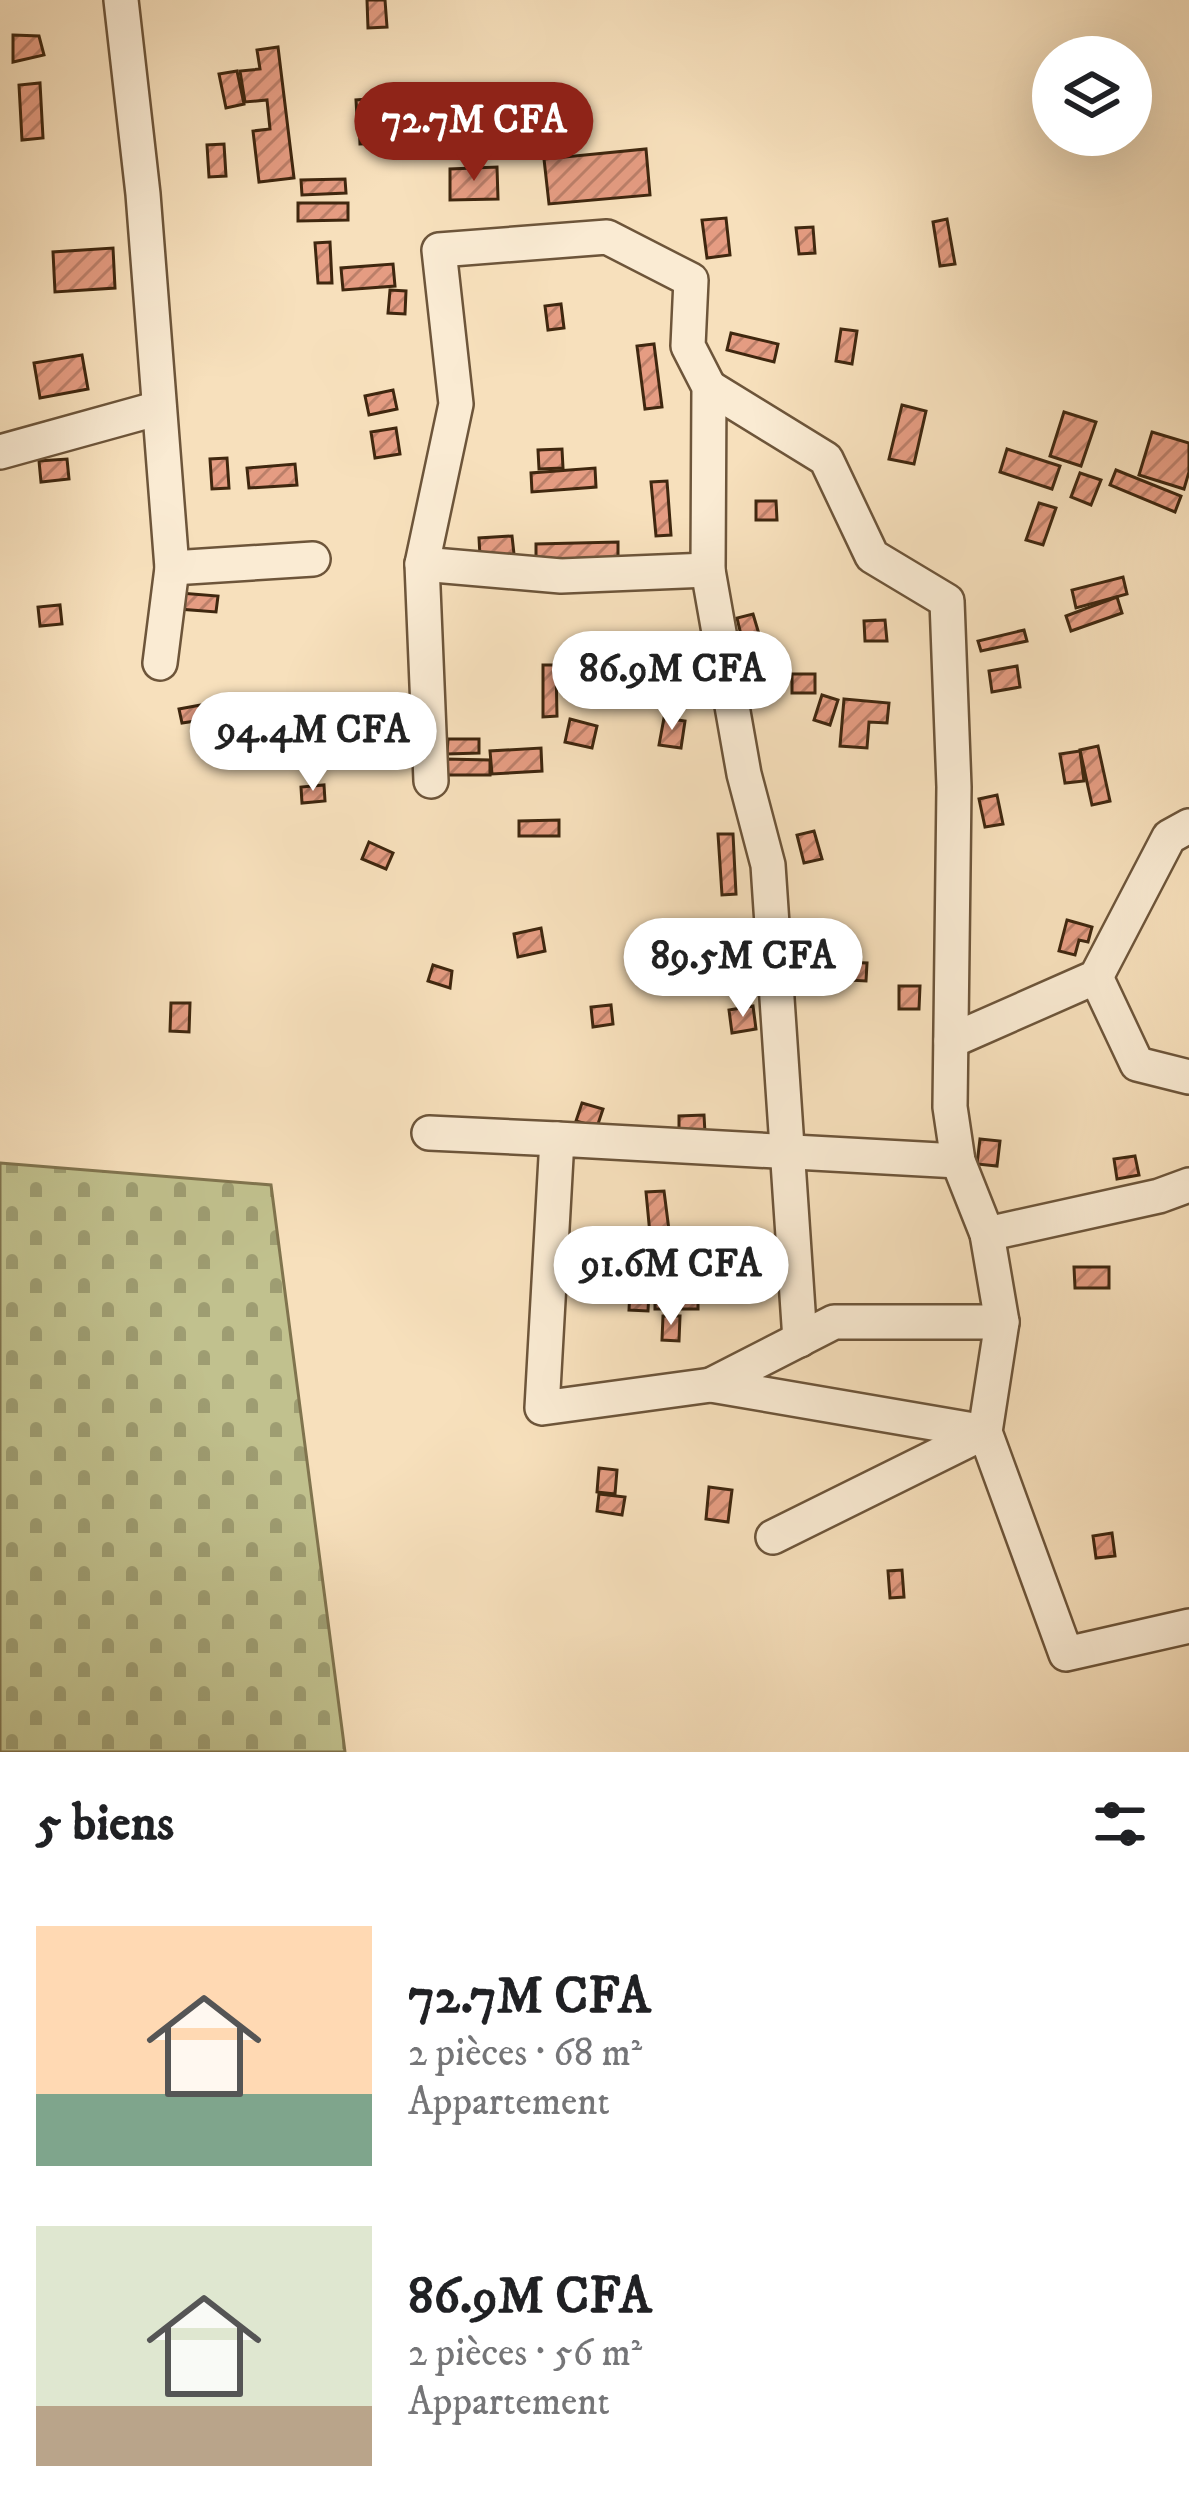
<!DOCTYPE html>
<html lang="fr">
<head>
<meta charset="utf-8">
<style>
	:root { --surface:#fff; --page:#f2f2f2; --text:#202124; --muted:#757577; --accent:#8f2418 }
	body { margin:0; font-family:"IM FELL DW Pica",serif; background:var(--page); color:var(--text); height:100vh; display:flex; flex-direction:column; font-size:45px; white-space:nowrap }
	* { box-sizing:border-box; margin:0 }
	p { font-size:39px; color:var(--muted) }
	.icon { flex:none; width:66px; height:66px; fill:none; stroke:currentColor; stroke-width:2; stroke-linecap:round; stroke-linejoin:round }
	.map { position:relative; height:1752px; overflow:hidden }
	.drawer { display:flex; flex-direction:column; background:var(--surface); flex:1 }
	.drawer>* { flex:none }
	.buttons { position:absolute; left:1032px; top:36px; display:grid; gap:24px }
	.buttons a { display:grid; place-items:center; width:120px; height:120px; border-radius:50%; background:var(--surface); box-shadow:0 12px 48px #0002; font-size:60px }
	.price { position:absolute; translate:-50% -102px; padding:0 27px; border-radius:42px; background:#fff; color:#222; font-size:39px; line-height:78px; filter:drop-shadow(0 3px 6px #0008) }
	.price::after { content:''; position:absolute; left:50%; top:72px; width:36px; height:27px; margin-left:-18px; background:inherit; clip-path:polygon(0 0,100% 0,50% 100%) }
	.price.current { background:var(--accent); color:#fff }
	ul { padding:0; list-style:none }
	li { display:flex; align-items:center; gap:36px; height:300px; padding:0 36px }
	li span { display:grid; place-items:center; flex:none; width:336px; height:240px; border-radius:0px; color:#555 }
	li>.icon { margin-inline-start:auto }
	span .icon { width:144px; height:144px; fill:#fffc; stroke-width:1 }
	li b { font-size:51px }
	h2 { display:flex; justify-content:space-between; align-items:center; height:144px; padding:0 36px; font-size:51px }
	.map>svg:first-child { display:block }
	.cemetery { fill:url(#cemetery-stones); stroke:#80744e; stroke-width:3 }
	.building { fill:url(#building-hatch); stroke:#3f270f; stroke-width:3 }
	.lines { fill:none; stroke-linecap:round; stroke-linejoin:round }
	.street-casing { stroke:#6d553a; stroke-width:38 }
	.street { stroke:#faebd3; stroke-width:33 }
</style>
</head>
<body>
<div class="map">
<svg width="1189" height="1752" viewBox="0 0 1189 1752">
	<defs>
		<pattern id="cemetery-stones" width="16" height="16" patternUnits="userSpaceOnUse" patternTransform="scale(3)"><rect width="16" height="16" fill="#c1c18e"/><path d="M2 7V4a2 2 0 0 1 4 0v3zM10 15v-3a2 2 0 0 1 4 0v3z" fill="#9e9d72"/></pattern>
		<pattern id="building-hatch" width="6" height="6" patternUnits="userSpaceOnUse" patternTransform="scale(3)"><rect width="6" height="6" fill="#e59c82"/><path d="M-1 1l2-2M0 6l6-6M5 7l2-2" fill="none" stroke="#bb7f69"/></pattern>
	</defs>
	<rect width="100%" height="100%" fill="#f7e0bc"/>
	<filter id="stains"><feTurbulence type="fractalNoise" baseFrequency=".00167" numOctaves="4"/><feColorMatrix values="0 0 0 0 .2 0 0 0 0 .09 0 0 0 0 .02 0 0 0 .5 -.17"/></filter>
	<radialGradient id="worn" r=".72"><stop offset=".6" stop-color="#630" stop-opacity="0"/><stop offset="1" stop-color="#630" stop-opacity=".3"/></radialGradient>
	<polygon class="cemetery" points="0,1163 271,1185 345,1752 0,1752"/>
	<g class="building">
		<polygon points="367,0 385,0 387,27 368,28"/>
		<polygon points="13,35 39,36 44,55 13,62"/>
		<polygon points="278,47 294,178 259,182 253,131 270,129 267,100 245,102 240,71 260,69 257,50"/>
		<polygon points="237,71 244,104 226,108 219,74"/>
		<polygon points="40,83 43,138 22,140 19,85"/>
		<polygon points="383,98 384,115 357,117 356,100"/>
		<polygon points="386,121 387,143 360,144 359,122"/>
		<polygon points="224,144 226,176 209,177 207,145"/>
		<polygon points="646,149 650,195 549,204 544,159"/>
		<polygon points="497,167 498,199 450,200 450,169"/>
		<polygon points="345,179 346,193 302,195 301,180"/>
		<polygon points="298,203 348,203 348,220 298,221"/>
		<polygon points="726,218 730,255 707,258 702,220"/>
		<polygon points="947,219 955,264 940,266 933,222"/>
		<polygon points="813,227 815,253 799,254 796,228"/>
		<polygon points="330,242 332,283 318,283 315,243"/>
		<polygon points="113,248 115,288 55,292 53,252"/>
		<polygon points="393,264 395,286 343,290 341,268"/>
		<polygon points="390,290 406,291 405,314 388,313"/>
		<polygon points="561,304 564,328 548,330 545,306"/>
		<polygon points="841,329 857,331 852,364 836,361"/>
		<polygon points="731,333 778,344 774,362 727,350"/>
		<polygon points="654,344 662,407 645,409 637,346"/>
		<polygon points="82,355 88,389 40,398 34,363"/>
		<polygon points="393,390 397,409 369,415 365,396"/>
		<polygon points="902,405 926,411 914,464 889,459"/>
		<polygon points="1064,412 1096,422 1081,466 1050,456"/>
		<polygon points="396,428 400,454 375,458 371,432"/>
		<polygon points="1152,432 1189,443 1189,472 1184,489 1139,475"/>
		<polygon points="562,449 563,468 539,469 538,450"/>
		<polygon points="1007,449 1060,466 1052,489 1000,472"/>
		<polygon points="227,458 229,488 212,489 210,459"/>
		<polygon points="67,459 69,479 41,482 39,461"/>
		<polygon points="295,464 297,485 249,488 247,468"/>
		<polygon points="595,468 596,487 532,492 531,473"/>
		<polygon points="1116,470 1181,496 1175,512 1110,485"/>
		<polygon points="1080,473 1101,480 1091,505 1071,497"/>
		<polygon points="667,481 671,535 656,536 651,482"/>
		<polygon points="756,501 776,501 777,520 756,520"/>
		<polygon points="1039,503 1056,508 1043,545 1026,540"/>
		<polygon points="512,536 514,554 480,556 479,538"/>
		<polygon points="618,542 618,559 536,560 536,544"/>
		<polygon points="1123,577 1127,594 1076,608 1072,590"/>
		<polygon points="180,593 218,596 216,612 179,609"/>
		<polygon points="1117,597 1122,613 1071,631 1066,616"/>
		<polygon points="60,605 62,624 40,626 38,607"/>
		<polygon points="753,614 759,634 742,639 737,618"/>
		<polygon points="885,620 887,641 865,641 864,621"/>
		<polygon points="1024,630 1027,641 981,651 978,641"/>
		<polygon points="580,650 608,651 607,675 579,675"/>
		<polygon points="774,652 777,668 750,673 747,657"/>
		<polygon points="543,665 556,665 557,716 543,717"/>
		<polygon points="1017,666 1020,687 992,692 989,671"/>
		<rect x="792" y="674" width="23" height="19"/>
		<polygon points="822,695 838,700 830,725 814,720"/>
		<polygon points="844,699 889,703 887,723 869,722 867,748 840,746"/>
		<polygon points="206,704 209,719 182,723 179,709"/>
		<polygon points="664,718 685,721 681,748 659,745"/>
		<polygon points="570,719 597,726 592,748 565,742"/>
		<polygon points="419,729 423,761 403,763 399,732"/>
		<polygon points="448,739 479,739 479,753 447,754"/>
		<polygon points="1098,746 1110,801 1092,805 1080,750"/>
		<polygon points="541,748 542,771 492,774 490,751"/>
		<polygon points="1080,751 1084,781 1065,783 1060,754"/>
		<polygon points="444,759 490,760 490,775 444,775"/>
		<polygon points="324,785 325,801 302,803 301,787"/>
		<polygon points="997,795 1003,824 985,827 979,799"/>
		<polygon points="559,820 559,836 519,836 519,821"/>
		<polygon points="814,831 822,859 804,863 797,835"/>
		<polygon points="718,834 733,834 736,894 722,895"/>
		<polygon points="369,842 393,853 386,869 362,859"/>
		<polygon points="1067,920 1092,927 1088,942 1079,940 1075,955 1059,951"/>
		<polygon points="541,928 545,951 518,957 514,934"/>
		<polygon points="812,961 867,963 866,981 811,978"/>
		<polygon points="433,965 452,971 450,988 428,981"/>
		<polygon points="899,986 920,986 919,1009 899,1009"/>
		<polygon points="171,1003 190,1003 189,1032 170,1031"/>
		<polygon points="611,1005 613,1024 593,1027 591,1007"/>
		<polygon points="753,1006 756,1029 732,1033 729,1010"/>
		<polygon points="582,1103 603,1109 597,1127 576,1121"/>
		<polygon points="704,1115 705,1133 679,1133 679,1116"/>
		<polygon points="980,1139 1000,1141 997,1166 977,1164"/>
		<polygon points="1135,1156 1139,1175 1117,1179 1114,1159"/>
		<polygon points="664,1191 670,1238 651,1245 646,1192"/>
		<polygon points="1074,1267 1109,1267 1109,1288 1075,1288"/>
		<rect x="655" y="1276" width="43" height="33"/>
		<polygon points="630,1290 649,1291 648,1311 629,1310"/>
		<polygon points="663,1316 680,1316 679,1341 662,1340"/>
		<polygon points="599,1468 617,1470 615,1494 597,1492"/>
		<polygon points="709,1487 732,1490 728,1522 706,1519"/>
		<polygon points="599,1494 625,1497 622,1515 597,1511"/>
		<polygon points="1112,1533 1115,1556 1096,1558 1093,1536"/>
		<polygon points="902,1570 904,1597 890,1598 888,1571"/>
	</g>
	<g class="lines">
		<defs>
			<g id="street">
				<polyline points="121,0 143,194 172,568 160,663"/>
				<polyline points="709,387 826,459 872,556 947,601 954,787 950,1107 958,1161 987,1234 1002,1322 985,1432 1066,1654 1189,1626"/>
				<polyline points="0,452 159,408"/>
				<polyline points="422,564 561,576 708,570"/>
				<polyline points="172,568 313,559"/>
				<polyline points="431,781 422,564 456,404 439,250 607,237 691,280 688,346 709,387 708,570 744,774 768,865 800,1340"/>
				<polyline points="1096,977 1137,1064 1189,1077"/>
				<polyline points="951,1041 1096,977 1169,837 1189,826"/>
				<polyline points="429,1133 557,1139"/>
				<polyline points="958,1161 557,1139 542,1408 711,1385 985,1432"/>
				<polyline points="987,1234 1159,1196 1189,1185"/>
				<polyline points="711,1385 834,1322 1002,1322"/>
				<polyline points="773,1537 985,1432"/>
			</g>
		</defs>
		<use href="#street" class="street-casing"/>
		<use href="#street" class="street"/>
	</g>
	<rect width="100%" height="100%" filter="url(#stains)"/>
	<rect width="100%" height="100%" fill="url(#worn)"/>
</svg>
<div class="buttons">
<a><svg class="icon" aria-label="layers" viewBox="0 0 24 24"><path d="M12 4l9 5-9 5-9-5zM3 14l9 5 9-5"/></svg></a>
</div>
<b class="price current" style="left:474px;top:184px">72.7M CFA</b>
<b class="price" style="left:672px;top:733px">86.9M CFA</b>
<b class="price" style="left:313px;top:794px">94.4M CFA</b>
<b class="price" style="left:743px;top:1020px">89.5M CFA</b>
<b class="price" style="left:671px;top:1328px">91.6M CFA</b>
</div>
<section class="drawer">
<h2>5 biens<svg class="icon" aria-label="filters" viewBox="0 0 24 24"><path d="M4 7h16M4 17h16"/><circle cx="9" cy="7" r="2"/><circle cx="15" cy="17" r="2"/></svg></h2>
<ul>
<li><span style="background:linear-gradient(#ffd9b3 70%,#7fa58c 0)"><svg class="icon" aria-label="home" viewBox="0 0 24 24"><path d="M3 11l9-7 9 7M6 9v11h12V9"/></svg></span><div><b>72.7M CFA</b><p>2 pièces · 68 m²</p><p>Appartement</p></div></li>
<li><span style="background:linear-gradient(#dfe7d0 75%,#b9a48a 0)"><svg class="icon" aria-label="home" viewBox="0 0 24 24"><path d="M3 11l9-7 9 7M6 9v11h12V9"/></svg></span><div><b>86.9M CFA</b><p>2 pièces · 56 m²</p><p>Appartement</p></div></li>
</ul>
</section>
</body>
</html>
